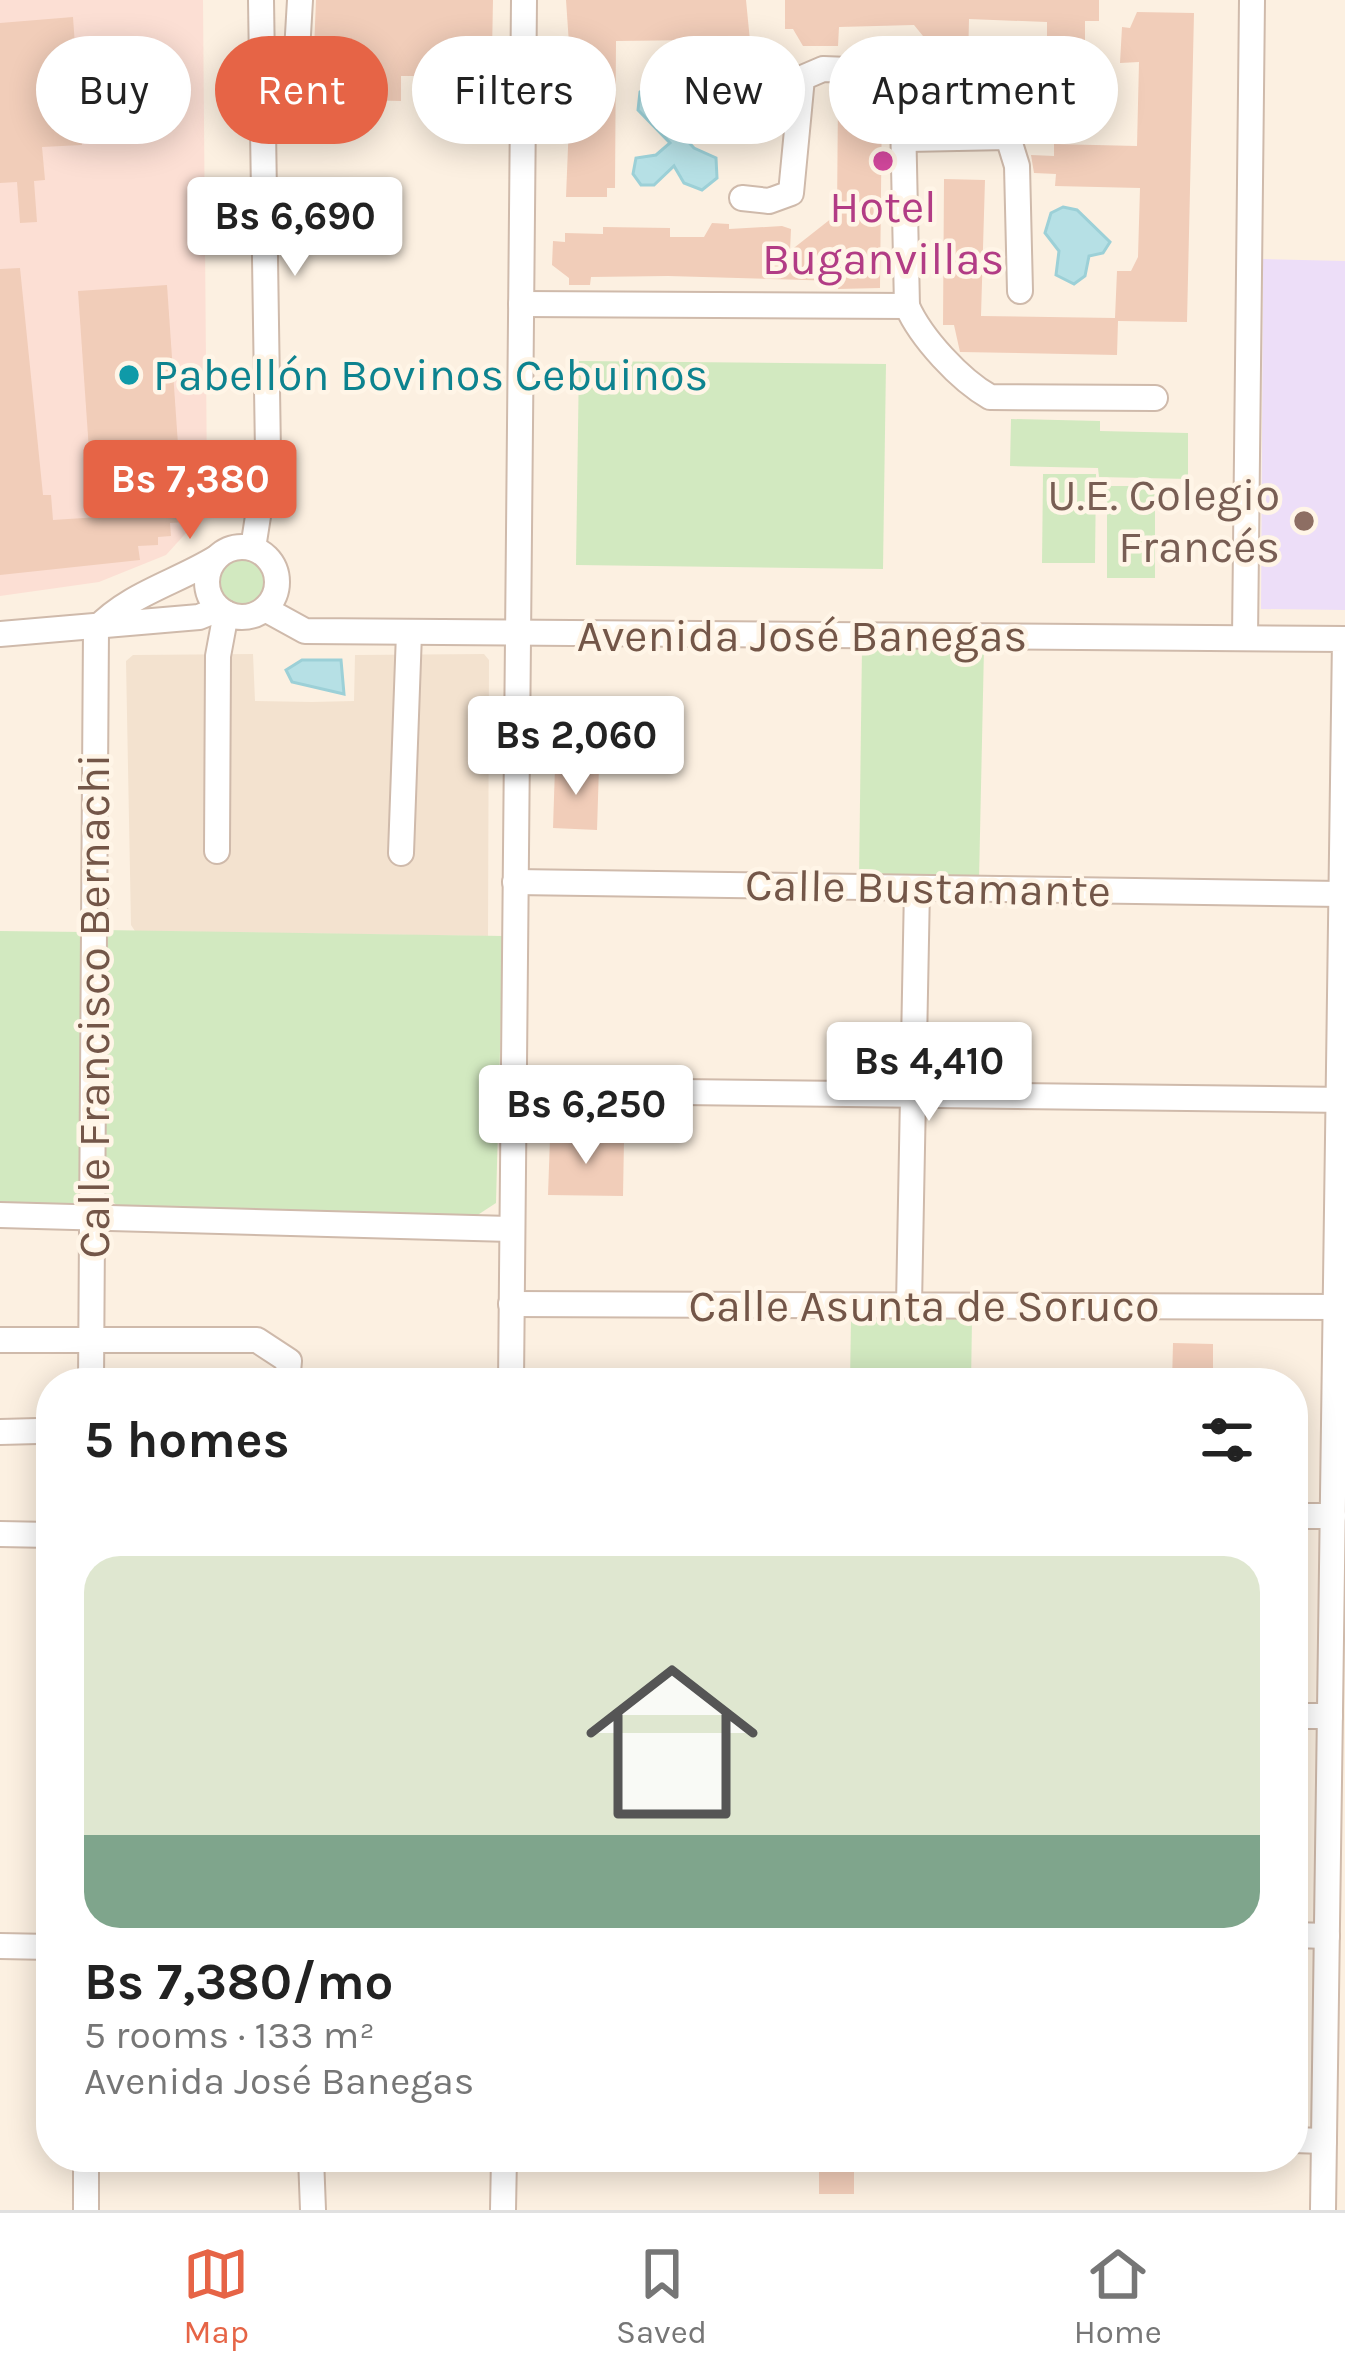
<!DOCTYPE html>
<html lang="en">
<head>
<meta charset="utf-8">
<style>
	:root { --surface:#fff; --page:#f6f6f6; --text:#222; --muted:#767676; --line:#e0e0e0; --accent:#e66446 }
	body { margin:0; font-family:Karla,sans-serif; background:var(--page); color:var(--text); height:100vh; display:flex; flex-direction:column; font-size:45px; white-space:nowrap }
	* { box-sizing:border-box; margin:0 }
	p { font-size:39px; color:var(--muted) }
	.icon { flex:none; width:66px; height:66px; fill:none; stroke:currentColor; stroke-width:2; stroke-linecap:round; stroke-linejoin:round }
	.map { position:relative; flex:1; overflow:hidden }
	.sheet { position:absolute; left:36px; top:1368px; width:1272px; height:804px; display:flex; flex-direction:column; background:var(--surface); border-radius:48px; box-shadow:0 6px 30px #0003 }
	.sheet>* { flex:none }
	.hud { position:absolute; left:36px; top:36px; width:1275px; height:108px; display:flex; gap:24px }
	.price { position:absolute; translate:-50% -102px; padding:0 27px; border-radius:12px; background:#fff; color:#222; font-size:39px; line-height:78px; filter:drop-shadow(0 3px 6px #0008) }
	.price::after { content:''; position:absolute; left:50%; top:72px; width:36px; height:27px; margin-left:-18px; background:inherit; clip-path:polygon(0 0,100% 0,50% 100%) }
	.price.active { background:var(--accent); color:#fff }
	ul { padding:0; list-style:none }
	li { display:grid; align-content:center; gap:24px; height:636px; padding:0 48px }
	li span { display:grid; place-items:center; height:372px; border-radius:36px; color:#555 }
	li>.icon { margin-inline-start:auto }
	span .icon { width:216px; height:216px; fill:#fffc; stroke-width:1 }
	li b { font-size:51px }
	h2 { display:flex; justify-content:space-between; align-items:center; height:144px; padding:0 48px; font-size:51px }
	.pill { padding:0 42px; border-radius:54px; background:var(--surface); box-shadow:0 6px 30px #0003; font-size:42px; line-height:108px }
	.pill.active { background:var(--accent); color:#fff }
	.dock { display:flex; justify-content:space-around; align-items:center; height:168px; border-top:3px solid var(--line); background:var(--surface); font-size:33px; color:var(--muted) }
	.dock a { display:grid; justify-items:center; gap:6px }
	.dock .active { color:var(--accent) }
	.map>svg:first-child { display:block }
	.residential { fill:#f3e2cf }
	.commercial { fill:#fcdfd4 }
	.education { fill:#eddef8 }
	.green { fill:#d2e9c0 }
	.water { fill:#b6e0e5; stroke:#9cd0d7; stroke-width:3 }
	.building { fill:#f1cdb9 }
	.lines { fill:none; stroke-linecap:round; stroke-linejoin:round }
	.minor-casing { stroke:#cfbaab; stroke-width:28 }
	.minor { stroke:#fff; stroke-width:24 }
	.hotel-dot { fill:#d1479c; stroke:#fff5e7; stroke-width:4.5 }
	.culture-dot { fill:#0f9aa8; stroke:#fff5e7; stroke-width:4.5 }
	.education-dot { fill:#8d6e63; stroke:#fff5e7; stroke-width:4.5 }
	.labels { text-anchor:middle; dominant-baseline:central; stroke-width:9; stroke-linejoin:round; paint-order:stroke }
	.hotel-label { font-size:45px; fill:#b23c85; stroke:#fff5e7 }
	.culture-label { font-size:45px; fill:#0d838f; stroke:#fff5e7; text-anchor:start }
	.education-label { font-size:45px; fill:#785e54; stroke:#fff5e7; text-anchor:end }
	.street-label { font-size:45px; fill:#735648; stroke:#fff5e7 }
</style>
</head>
<body>
<div class="map">
<svg width="1345" height="2210" viewBox="0 0 1345 2210">
	<rect width="100%" height="100%" fill="#fcf0e1"/>
	<polygon class="residential" points="253,654 255,701 312,702 354,701 355,655 484,654 489,660 488,936 135,931 131,925 126,661 133,655"/>
	<polygon class="commercial" points="0,0 203,0 207,481 196,522 166,555 99,582 0,596"/>
	<polygon class="education" points="1263,259 1345,261 1345,610 1261,609"/>
	<g class="green">
		<polygon points="579,361 886,364 883,569 576,565"/>
		<polygon points="1011,419 1100,421 1100,431 1188,433 1188,479 1099,477 1098,468 1010,466"/>
		<polygon points="1043,474 1096,474 1095,563 1042,563"/>
		<rect x="1107" y="486" width="48" height="92"/>
		<circle cx="243" cy="582" r="25"/>
		<polygon points="862,647 984,648 979,880 859,879"/>
		<polygon points="102,930 503,936 496,1203 473,1218 125,1213 101,1191"/>
		<polygon points="0,931 84,932 83,1189 77,1203 66,1208 0,1206"/>
		<polygon points="851,1318 972,1319 971,1383 850,1383"/>
	</g>
	<g class="water">
		<path d="M1042,62L1064,85L1102,77L1107,93L1077,115L1066,113L1055,99L1027,101L1017,87C1017,70 1025,62 1042,62Z"/>
		<path d="M649,84C690,81 672,109 680,133L694,148L716,158L717,178L702,190L684,183L674,166L654,185H641L633,174L636,158L656,155L670,143L638,110L640,92Z"/>
		<polygon points="1063,207 1077,210 1110,242 1103,253 1089,256 1085,276 1074,284 1056,275 1059,251 1045,233 1051,213"/>
		<polygon points="302,660 341,660 344,694 292,682 286,670"/>
	</g>
	<g class="building">
		<polygon points="316,0 493,0 491,104 445,103 445,76 401,76 401,101 312,99"/>
		<polygon points="566,0 746,0 751,51 755,50 757,131 705,134 700,40 616,41 615,188 607,188 607,197 566,197 571,73"/>
		<polygon points="785,0 1099,0 1099,21 1085,21 1085,41 1047,41 1047,22 969,19 967,106 924,105 923,36 914,25 839,27 838,46 803,46 793,29 785,29"/>
		<polygon points="1137,12 1194,13 1187,322 1118,321 1117,355 960,352 954,325 943,325 944,179 985,180 981,316 1115,318 1117,271 1131,271 1138,257 1140,188 1055,186 1056,174 1034,173 1031,155 1054,156 1054,144 1137,146 1139,62 1120,63 1122,27 1130,28"/>
		<polygon points="73,17 82,145 42,147 45,180 34,181 37,222 20,223 17,182 0,183 0,23"/>
		<polygon points="838,96 882,97 880,288 838,289 838,281 668,276 591,277 590,285 569,285 569,278 552,265 553,241 565,242 565,233 603,234 603,227 670,228 670,237 704,237 712,223 729,224 729,229 782,226 791,229 790,251 837,214"/>
		<polygon points="20,268 43,495 51,495 53,520 144,514 143,496 185,494 186,522 170,523 171,536 158,537 158,545 138,546 140,560 0,575 0,269"/>
		<polygon points="167,285 179,459 90,465 78,291"/>
		<polygon points="555,767 599,767 597,830 553,828"/>
		<polygon points="550,1138 624,1140 623,1196 548,1195"/>
		<polygon points="1173,1343 1213,1344 1213,1383 1172,1383"/>
		<rect x="819" y="2166" width="35" height="28"/>
	</g>
	<g class="lines">
		<defs>
			<g id="minor">
				<polyline points="1004,65 1008,137"/>
				<polyline points="262,75 296,69 300,0"/>
				<polyline points="907,139 1008,137 1017,166 1020,291"/>
				<polyline points="206,230 264,228"/>
				<polyline points="521,304 907,306 902,72 823,69 802,78 791,193 769,201 742,198"/>
				<path d="M907,306C921,338 960,380 990,397L1155,398"/>
				<polyline points="207,481 265,484"/>
				<circle cx="242" cy="582" r="35"/>
				<polyline points="253,548 268,453 261,0"/>
				<polyline points="265,609 305,631 1345,639 1323,2210"/>
				<path d="M96,629C129,594 175,583 216,558"/>
				<polyline points="0,634 199,617 219,609"/>
				<polyline points="1245,638 1252,0"/>
				<polyline points="217,851 218,656 226,613"/>
				<polyline points="401,853 409,633"/>
				<polyline points="515,882 1341,894"/>
				<polyline points="514,1090 1345,1100"/>
				<polyline points="0,1215 512,1229"/>
				<polyline points="511,1304 1336,1307"/>
				<polyline points="909,1305 917,888"/>
				<polyline points="0,1340 257,1340 289,1361 287,1383"/>
				<polyline points="91,1383 96,629"/>
				<polyline points="511,1383 524,0"/>
				<polyline points="0,1432 38,1431"/>
				<polyline points="1293,1516 1333,1516"/>
				<polyline points="0,1534 51,1535"/>
				<polyline points="1293,1716 1330,1716"/>
				<polyline points="1293,1935 1327,1936"/>
				<polyline points="0,1946 51,1947"/>
				<polyline points="1293,2140 1324,2141"/>
				<polyline points="311,2157 313,2210"/>
				<polyline points="86,2210 86,2157"/>
				<polyline points="503,2210 504,2157"/>
			</g>
		</defs>
		<use href="#minor" class="minor-casing"/>
		<use href="#minor" class="minor"/>
	</g>
	<circle class="hotel-dot" cx="883" cy="161" r="12"/>
	<circle class="culture-dot" cx="129" cy="375" r="12"/>
	<circle class="education-dot" cx="1304" cy="521" r="12"/>
	<g class="labels">
		<g class="hotel-label">
			<text x="883" y="207">Hotel<tspan x="883" dy="52">Buganvillas</tspan></text>
		</g>
		<g class="culture-label">
			<text x="153" y="375">Pabellón Bovinos Cebuinos</text>
		</g>
		<g class="education-label">
			<text x="1280" y="495">U.E. Colegio<tspan x="1280" dy="52">Francés</tspan></text>
		</g>
		<g class="street-label">
			<text x="802" y="636">Avenida José Banegas</text>
			<text transform="translate(928 888) rotate(1)">Calle Bustamante</text>
			<text transform="translate(94 1006) rotate(-90)">Calle Francisco Bernachi</text>
			<text x="924" y="1306">Calle Asunta de Soruco</text>
		</g>
	</g>
</svg>
<b class="price" style="left:295px;top:279px">Bs 6,690</b>
<b class="price active" style="left:190px;top:542px">Bs 7,380</b>
<b class="price" style="left:576px;top:798px">Bs 2,060</b>
<b class="price" style="left:929px;top:1124px">Bs 4,410</b>
<b class="price" style="left:586px;top:1167px">Bs 6,250</b>
<div class="hud">
<a class="pill">Buy</a>
<a class="pill active">Rent</a>
<a class="pill">Filters</a>
<a class="pill">New</a>
<a class="pill">Apartment</a>
</div>
<section class="sheet">
<h2>5 homes<svg class="icon" aria-label="filters" viewBox="0 0 24 24"><path d="M4 7h16M4 17h16"/><circle cx="9" cy="7" r="2"/><circle cx="15" cy="17" r="2"/></svg></h2>
<ul>
<li><span style="background:linear-gradient(#dfe7d0 75%,#7fa58c 0)"><svg class="icon" aria-label="home" viewBox="0 0 24 24"><path d="M3 11l9-7 9 7M6 9v11h12V9"/></svg></span><div><b>Bs 7,380/mo</b><p>5 rooms · 133 m²</p><p>Avenida José Banegas</p></div></li>
</ul>
</section>
</div>
<nav class="dock">
<a class="active"><svg class="icon" aria-label="map" viewBox="0 0 24 24"><path d="M3 6l6-2 6 2 6-2v14l-6 2-6-2-6 2zM9 4v14M15 6v14"/></svg>Map</a>
<a><svg class="icon" aria-label="saved" viewBox="0 0 24 24"><path d="M7 4h10v16l-5-4-5 4z"/></svg>Saved</a>
<a><svg class="icon" aria-label="home" viewBox="0 0 24 24"><path d="M3 11l9-7 9 7M6 9v11h12V9"/></svg>Home</a>
</nav>
</body>
</html>
